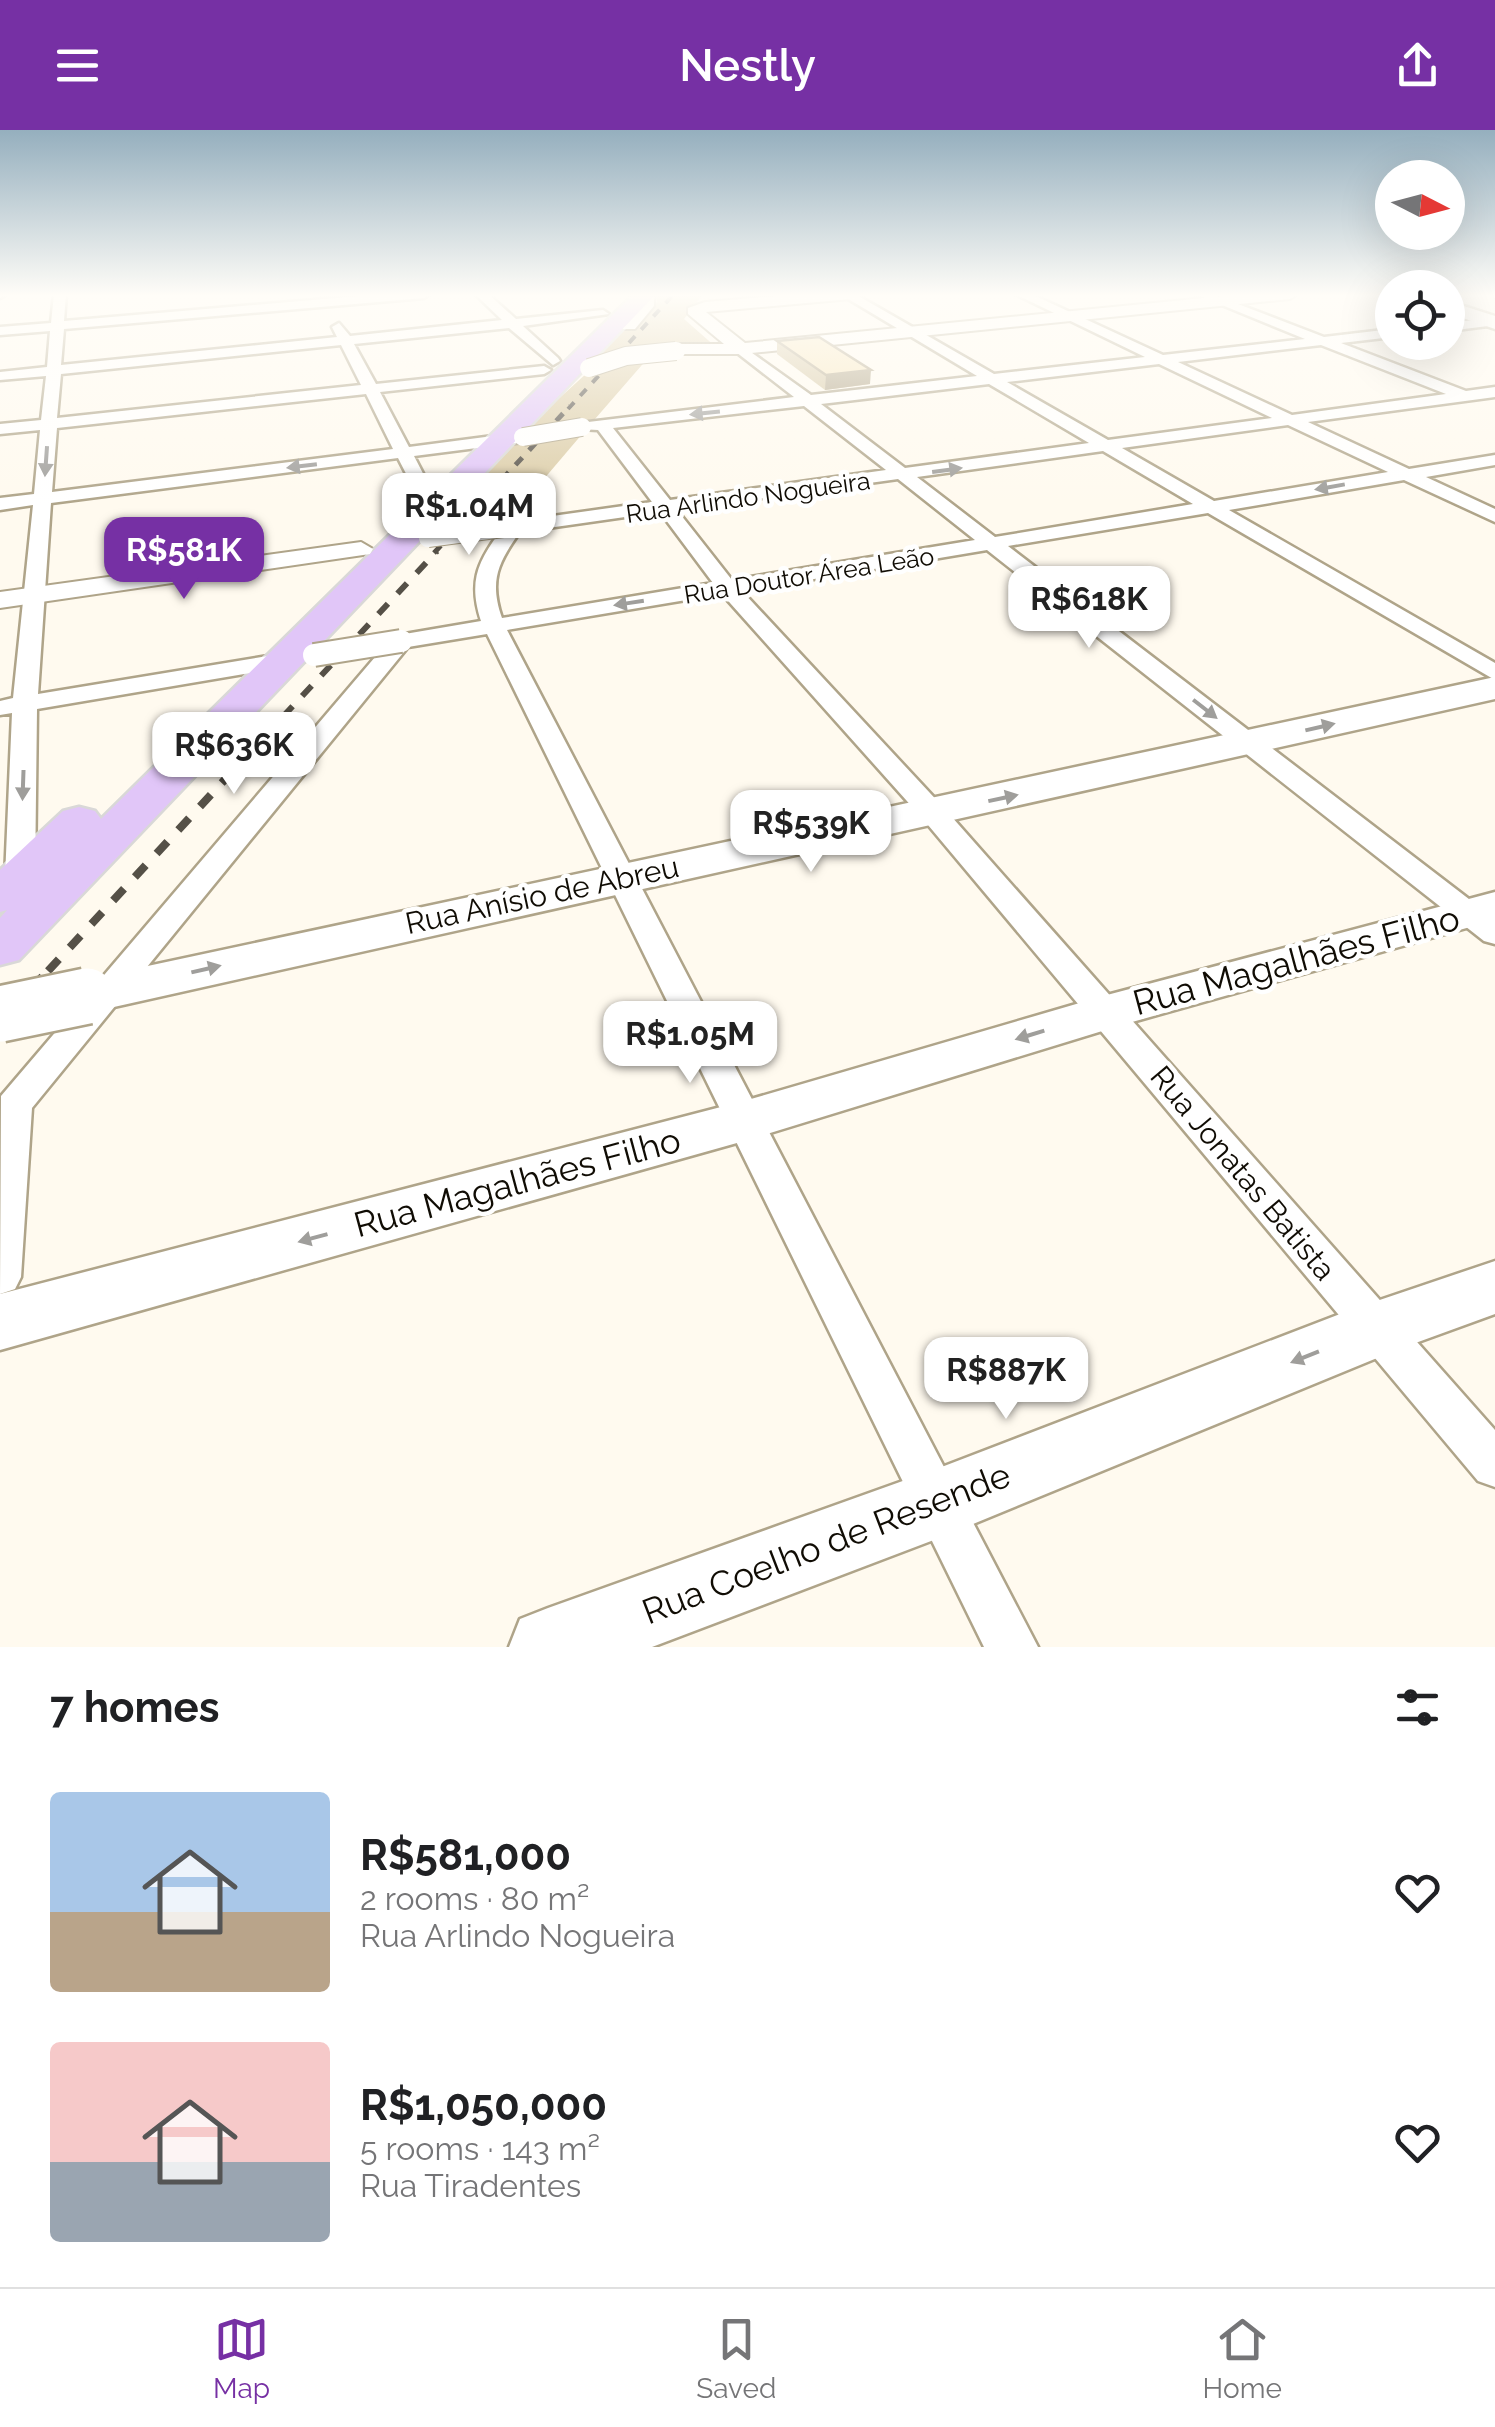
<!DOCTYPE html>
<html lang="en">
<head>
<meta charset="utf-8">
<style>
	:root { --surface:#fff; --page:#f6f6f6; --text:#202124; --muted:#757577; --line:#e0e0e0; --accent:#7630a4 }
	body { margin:0; font-family:Raleway,sans-serif; background:var(--page); color:var(--text); height:100vh; display:flex; flex-direction:column; font-size:38px; white-space:nowrap }
	* { box-sizing:border-box; margin:0 }
	p { font-size:32px; color:var(--muted) }
	.icon { flex:none; width:55px; height:55px; fill:none; stroke:currentColor; stroke-width:2; stroke-linecap:round; stroke-linejoin:round }
	.map { position:relative; height:1517px; overflow:hidden }
	.sheet { display:flex; flex-direction:column; background:var(--surface); flex:1 }
	.sheet>* { flex:none }
	.needle { width:65px; rotate:96deg }
	.buttons { position:absolute; left:1375px; top:30px; display:grid; gap:20px }
	.buttons a { display:grid; place-items:center; width:90px; height:90px; border-radius:50%; background:var(--surface); box-shadow:0 10px 40px #0002; font-size:50px }
	.price { position:absolute; translate:-50% -85px; padding:0 22px; border-radius:20px; background:#fff; color:#222; font-size:32px; line-height:65px; filter:drop-shadow(0 2px 5px #0008) }
	.price::after { content:''; position:absolute; left:50%; top:60px; width:30px; height:22px; margin-left:-15px; background:inherit; clip-path:polygon(0 0,100% 0,50% 100%) }
	.price.selected { background:var(--accent); color:#fff }
	ul { padding:0; list-style:none }
	li { display:flex; align-items:center; gap:30px; height:250px; padding:0 50px }
	li span { display:grid; place-items:center; flex:none; width:280px; height:200px; border-radius:10px; color:#555 }
	li>.icon { margin-inline-start:auto }
	span .icon { width:120px; height:120px; fill:#fffc; stroke-width:1 }
	li b { font-size:42px }
	h2 { display:flex; justify-content:space-between; align-items:center; height:120px; padding:0 50px; font-size:42px }
	header { display:flex; justify-content:space-between; align-items:center; height:130px; padding:0 50px; background:var(--accent); color:#fff; font-size:45px; font-weight:600 }
	.tabs { display:flex; justify-content:space-around; align-items:center; height:140px; border-top:2px solid var(--line); background:var(--surface); font-size:28px; color:var(--muted) }
	.tabs a { display:grid; justify-items:center; gap:5px }
	.tabs .selected { color:var(--accent) }
	.map>svg:first-child { display:block }
	.green { fill:#dccda8 }
	.lines { fill:none; stroke-linecap:round; stroke-linejoin:round }
	.minor-casing { stroke:#afa489; stroke-width:5 }
	.tertiary-casing { stroke:#afa489; stroke-width:4 }
	.secondary-casing { stroke:#afa489; stroke-width:5 }
	.primary-casing { stroke:#d9d8d7; stroke-width:5 }
	.minor { fill:#fff; fill-rule:evenodd }
	.tertiary { fill:#fff; fill-rule:evenodd }
	.secondary { fill:#fff; fill-rule:evenodd }
	.primary { fill:#e1c6f8; fill-rule:evenodd }
	.rail-far4 { stroke:#555047; stroke-width:4; stroke-dasharray:9 9; stroke-linecap:butt }
	.rail-far3 { stroke:#555047; stroke-width:5; stroke-dasharray:10 10; stroke-linecap:butt }
	.rail-far2 { stroke:#555047; stroke-width:6; stroke-dasharray:14 14; stroke-linecap:butt }
	.rail-far1 { stroke:#555047; stroke-width:8; stroke-dasharray:16 16; stroke-linecap:butt }
	.rail { stroke:#555047; stroke-width:9; stroke-dasharray:21 21; stroke-linecap:butt }
	.minor-bridge-far1-casing { stroke:#afa489; stroke-width:20; stroke-linecap:butt }
	.minor-bridge-casing { stroke:#afa489; stroke-width:26; stroke-linecap:butt }
	.tertiary-bridge-casing { stroke:#afa489; stroke-width:20; stroke-linecap:butt }
	.secondary-bridge-casing { stroke:#afa489; stroke-width:60; stroke-linecap:butt }
	.minor-bridge-far1 { stroke:#fff; stroke-width:18 }
	.minor-bridge { stroke:#fff; stroke-width:22 }
	.tertiary-bridge { stroke:#fff; stroke-width:18 }
	.secondary-bridge { stroke:#fff; stroke-width:55 }
	.wall { fill:#d4c5a0 }
	.shaded-wall { fill:#ada082 }
	.building { fill:#f7e5ba; stroke:#ada082; stroke-width:2.5 }
	.oneway { fill:#9f9e9b }
	.labels { text-anchor:middle; dominant-baseline:central; stroke-width:9; stroke-linejoin:round; paint-order:stroke }
	.far-street-label { font-size:25px; fill:#100c04; stroke:#fff }
	.street-label { font-size:30px; fill:#100c04; stroke:#fff }
	.near-street-label { font-size:35px; fill:#100c04; stroke:#fff }
</style>
</head>
<body>
<header><svg class="icon" aria-label="menu" viewBox="0 0 24 24"><path d="M4 6h16M4 12h16M4 18h16"/></svg>Nestly<svg class="icon" aria-label="share" viewBox="0 0 24 24"><path d="M12 15V3M7 8l5-5 5 5M5 13v7h14v-7"/></svg></header>
<div class="map">
<svg width="1495" height="1517" viewBox="0 0 1495 1517">
	<rect width="100%" height="100%" fill="#fffaef"/>
	<g class="green">
		<polygon points="656,164 703,164 684,189 717,218 661,213 595,289 524,300 587,243 590,232 619,199 632,197 657,172"/>
		<polygon points="583,303 509,390 429,399 507,316"/>
	</g>
	<g class="lines">
		<defs>
			<g id="minor">
				<polygon points="0,164 7,164 0,168"/>
				<path d="M54,164H66L64,191L383,164H430L424,168L64,199L61,235L337,207L332,197L339,193L350,206L502,190L475,164H488L516,189L603,180L609,184L523,196L558,228L560,231L553,235L509,198L354,214L376,254L544,236L551,240L544,244L380,262L409,317L523,302L531,307L523,312L414,326L431,359L428,363H416L398,328L51,373L38,564L298,521L310,528L298,535L37,579L35,748L30,754H10L5,748L12,583L0,585V571L13,568L33,375L0,380V368L34,364L40,300L0,304V294L41,290L46,246L0,250V242L47,237L50,201L0,205V197L51,193ZM341,215L361,255L57,288L61,244ZM366,264L393,319L52,362L57,298Z"/>
				<path d="M840,164H855L994,244L1145,227L1015,164H1031L1163,225L1305,209L1195,164H1212L1324,207L1392,199V207L1341,213L1466,261L1495,257V267L1308,292L1409,339L1495,325V335L1426,347L1495,379V392L1404,350L1229,380L1495,533V550L1208,383L1008,416L1495,789V814L1484,811L987,420L742,461L943,677L1495,1300V1357L1478,1351L923,689L722,464L507,500L1038,1517H984L487,504L408,517L32,978L21,1147L15,1159L0,1164L1,966L393,506L481,491C469,454 476,434 499,403L493,398L496,394L652,372L598,300L580,299V293L794,267L736,222V216L741,215L811,265L977,246ZM1321,215L1446,264L1292,285L1178,232ZM1159,234L1272,288L1108,310L1007,252ZM989,254L1089,313L905,338L821,274ZM804,276L886,340L670,370L613,298ZM1288,295L1388,342L1214,371L1122,318ZM1103,321L1193,374L995,407L917,347ZM898,349L975,410L732,450L677,380ZM660,382L713,453L502,488C489,451 498,432 520,402Z"/>
				<polygon points="1483,189 1490,193 1488,196 1448,201 1448,193"/>
			</g>
			<g id="tertiary">
				<polygon points="638,164 654,164 654,176 635,199 623,199 621,195 638,175"/>
				<polygon points="800,164 859,164 851,169 706,182 745,213 1245,164 1298,164 1290,169 741,224 676,224 667,219 676,214 724,214 688,184 688,178 705,172"/>
				<polygon points="361,412 373,419 370,424 0,478 0,462"/>
			</g>
			<g id="secondary">
				<polygon points="1448,171 1495,186 1495,199 1448,183"/>
				<polygon points="1495,547 1495,569 87,883 69,878 62,866 69,854 87,849"/>
				<polygon points="1495,762 1495,790 1125,894 744,1011 0,1220 0,1164 744,971 1107,865"/>
				<polygon points="1495,1131 1495,1184 1399,1219 939,1408 652,1517 509,1517 520,1489 548,1478 939,1338 1353,1179"/>
			</g>
			<polygon id="primary" points="634,164 656,164 19,830 0,835 0,788 7,780 0,782 0,740 63,681 79,677 95,681 101,689"/>
		</defs>
		<use href="#minor" class="minor-casing"/>
		<use href="#tertiary" class="tertiary-casing"/>
		<use href="#secondary" class="secondary-casing"/>
		<use href="#primary" class="primary-casing"/>
		<use href="#minor" class="minor"/>
		<use href="#tertiary" class="tertiary"/>
		<use href="#secondary" class="secondary"/>
		<use href="#primary" class="primary"/>
		<polyline class="rail-far4" points="568,279 674,164"/>
		<polyline class="rail-far3" points="434,423 570,276"/>
		<polyline class="rail-far2" points="264,607 437,421"/>
		<polyline class="rail-far1" points="48,841 266,605"/>
		<polyline class="rail" points="0,893 50,839"/>
		<defs>
			<g id="minor-bridge-far1">
				<polyline points="523,307 582,297"/>
				<polyline points="428,408 503,398"/>
			</g>
			<polyline id="minor-bridge" points="314,525 401,511"/>
			<polyline id="tertiary-bridge" points="589,238 626,226 676,221"/>
			<polyline id="secondary-bridge" points="0,884 87,866"/>
		</defs>
		<use href="#minor-bridge-far1" class="minor-bridge-far1-casing"/>
		<use href="#minor-bridge" class="minor-bridge-casing"/>
		<use href="#tertiary-bridge" class="tertiary-bridge-casing"/>
		<use href="#secondary-bridge" class="secondary-bridge-casing"/>
		<use href="#minor-bridge-far1" class="minor-bridge-far1"/>
		<use href="#minor-bridge" class="minor-bridge"/>
		<use href="#tertiary-bridge" class="tertiary-bridge"/>
		<use href="#secondary-bridge" class="secondary-bridge"/>
	</g>
	<polygon class="wall" points="777,211 870,254 825,260 777,224"/>
	<polygon class="shaded-wall" points="871,240 870,254 825,260 826,245"/>
	<polygon class="building" points="819,207 871,240 826,245 777,211"/>
	<defs><path id="oneway-solid" d="M-6-.8H1V-3.2L6.5 0L1 3.2V.8H-6Z" transform="scale(2.5)"/></defs>
	<g class="oneway">
		<use href="#oneway-solid" transform="translate(705 283) rotate(174)"/>
		<use href="#oneway-solid" transform="translate(46 331) rotate(94)"/>
		<use href="#oneway-solid" transform="translate(302 336) rotate(173)"/>
		<use href="#oneway-solid" transform="translate(947 340) rotate(-8)"/>
		<use href="#oneway-solid" transform="translate(1330 357) rotate(170)"/>
		<use href="#oneway-solid" transform="translate(629 473) rotate(171)"/>
		<use href="#oneway-solid" transform="translate(1205 579) rotate(38)"/>
		<use href="#oneway-solid" transform="translate(1320 597) rotate(-13)"/>
		<use href="#oneway-solid" transform="translate(23 655) rotate(92)"/>
		<use href="#oneway-solid" transform="translate(1003 668) rotate(-12)"/>
		<use href="#oneway-solid" transform="translate(206 839) rotate(-13)"/>
		<use href="#oneway-solid" transform="translate(1030 905) rotate(163)"/>
		<use href="#oneway-solid" transform="translate(313 1108) rotate(165)"/>
		<use href="#oneway-solid" transform="translate(1305 1227) rotate(158)"/>
	</g>
	<linearGradient id="sky" x2="0" y2="1"><stop stop-color="#95afbe"/><stop offset="0.44" stop-color="#fffdf8"/><stop offset="1" stop-color="#fffdf8" stop-opacity="0"/></linearGradient>
	<rect width="1495" height="376" fill="url(#sky)"/>
	<g class="labels">
		<g class="far-street-label">
			<text transform="translate(748 367) rotate(-8)">Rua Arlindo Nogueira</text>
			<text transform="translate(809 445) rotate(-9)">Rua Doutor Área Leão</text>
		</g>
		<g class="street-label">
			<text transform="translate(542 765) rotate(-12)">Rua Anísio de Abreu</text>
			<text transform="translate(1243 1043) rotate(50)">Rua Jonatas Batista</text>
		</g>
		<g class="near-street-label">
			<text transform="translate(1296 830) rotate(-15)">Rua Magalhães Filho</text>
			<text transform="translate(517 1052) rotate(-15)">Rua Magalhães Filho</text>
			<text transform="translate(826 1413) rotate(-21)">Rua Coelho de Resende</text>
		</g>
	</g>
</svg>
<div class="buttons">
<a><svg class="needle" viewBox="-14 -14 28 28"><path d="M0-13l5 13h-10z" fill="#e53935"/><path d="M0 13l5-13h-10z" fill="#757577"/></svg></a>
<a><svg class="icon" aria-label="locate" viewBox="0 0 24 24"><circle cx="12" cy="12" r="6"/><path d="M12 2v4M12 18v4M2 12h4M18 12h4"/></svg></a>
</div>
<b class="price" style="left:469px;top:428px">R$1.04M</b>
<b class="price selected" style="left:184px;top:472px">R$581K</b>
<b class="price" style="left:1089px;top:521px">R$618K</b>
<b class="price" style="left:234px;top:667px">R$636K</b>
<b class="price" style="left:811px;top:745px">R$539K</b>
<b class="price" style="left:690px;top:956px">R$1.05M</b>
<b class="price" style="left:1006px;top:1292px">R$887K</b>
</div>
<section class="sheet">
<h2>7 homes<svg class="icon" aria-label="filters" viewBox="0 0 24 24"><path d="M4 7h16M4 17h16"/><circle cx="9" cy="7" r="2"/><circle cx="15" cy="17" r="2"/></svg></h2>
<ul>
<li><span style="background:linear-gradient(#a9c7e8 60%,#b9a48a 0)"><svg class="icon" aria-label="home" viewBox="0 0 24 24"><path d="M3 11l9-7 9 7M6 9v11h12V9"/></svg></span><div><b>R$581,000</b><p>2 rooms · 80 m²</p><p>Rua Arlindo Nogueira</p></div><svg class="icon" aria-label="heart" viewBox="0 0 24 24"><path d="M12 20l-8-8c-3-5 5-10 8-4 3-6 11-1 8 4z"/></svg></li>
<li><span style="background:linear-gradient(#f6c9c9 60%,#9aa5b1 0)"><svg class="icon" aria-label="home" viewBox="0 0 24 24"><path d="M3 11l9-7 9 7M6 9v11h12V9"/></svg></span><div><b>R$1,050,000</b><p>5 rooms · 143 m²</p><p>Rua Tiradentes</p></div><svg class="icon" aria-label="heart" viewBox="0 0 24 24"><path d="M12 20l-8-8c-3-5 5-10 8-4 3-6 11-1 8 4z"/></svg></li>
</ul>
</section>
<nav class="tabs">
<a class="selected"><svg class="icon" aria-label="map" viewBox="0 0 24 24"><path d="M3 6l6-2 6 2 6-2v14l-6 2-6-2-6 2zM9 4v14M15 6v14"/></svg>Map</a>
<a><svg class="icon" aria-label="saved" viewBox="0 0 24 24"><path d="M7 4h10v16l-5-4-5 4z"/></svg>Saved</a>
<a><svg class="icon" aria-label="home" viewBox="0 0 24 24"><path d="M3 11l9-7 9 7M6 9v11h12V9"/></svg>Home</a>
</nav>
</body>
</html>
